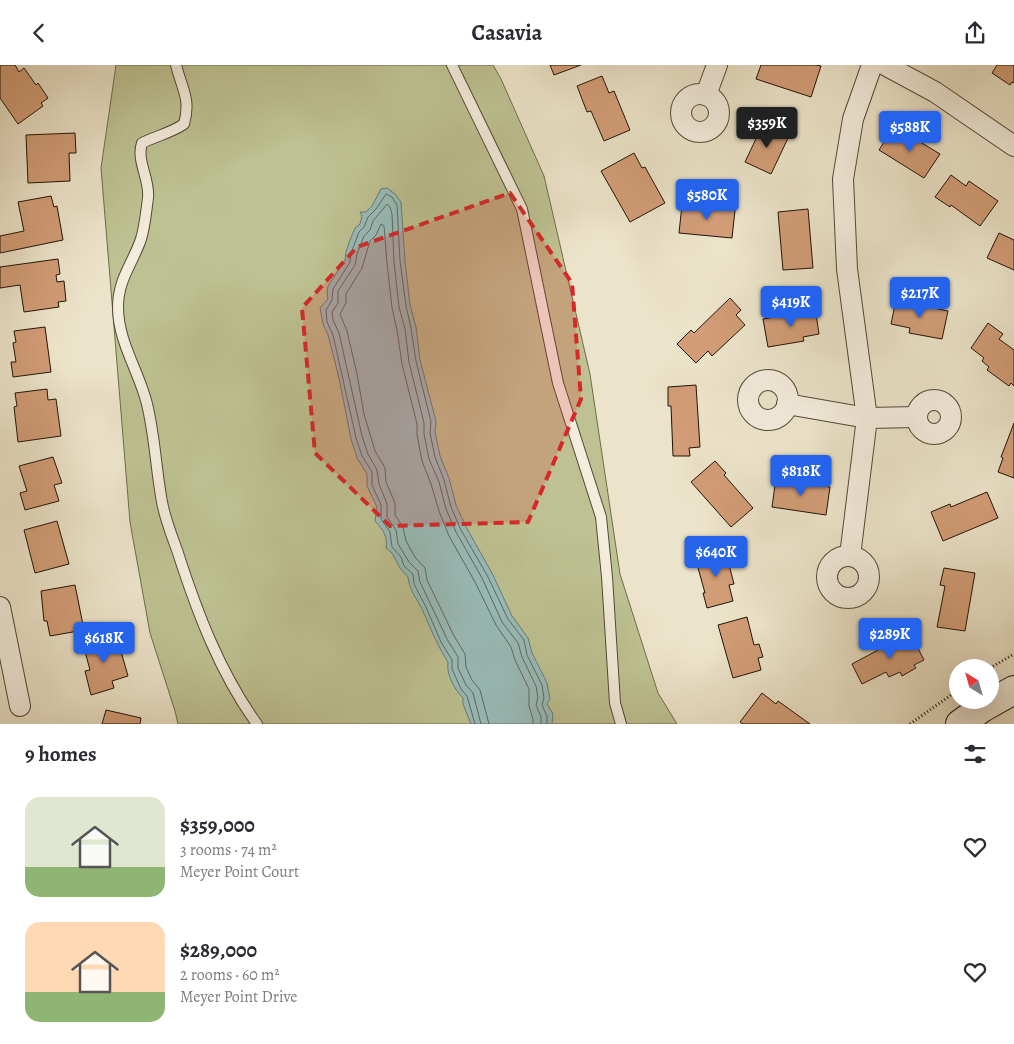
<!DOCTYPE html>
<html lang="en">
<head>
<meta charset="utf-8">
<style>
	:root { --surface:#fff; --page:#f2f2f3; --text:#2b2b33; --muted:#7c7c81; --accent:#2563eb }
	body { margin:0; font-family:Alegreya,serif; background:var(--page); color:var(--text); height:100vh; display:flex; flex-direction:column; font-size:19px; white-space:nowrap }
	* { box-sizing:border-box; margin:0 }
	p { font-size:16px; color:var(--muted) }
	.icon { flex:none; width:28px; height:28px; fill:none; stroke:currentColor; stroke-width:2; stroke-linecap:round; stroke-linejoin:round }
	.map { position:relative; height:659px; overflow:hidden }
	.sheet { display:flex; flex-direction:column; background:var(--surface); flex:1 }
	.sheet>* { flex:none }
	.needle { width:32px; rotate:323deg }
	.fabs { position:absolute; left:949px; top:594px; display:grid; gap:10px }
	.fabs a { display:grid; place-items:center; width:50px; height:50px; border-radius:50%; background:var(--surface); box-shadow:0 5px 20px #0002; font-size:25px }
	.price { position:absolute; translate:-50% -42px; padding:0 11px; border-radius:5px; background:var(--accent); color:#fff; font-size:16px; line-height:32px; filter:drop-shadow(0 1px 2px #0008) }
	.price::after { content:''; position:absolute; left:50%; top:30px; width:15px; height:11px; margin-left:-8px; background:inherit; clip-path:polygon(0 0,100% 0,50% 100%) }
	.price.active { background:#222; color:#fff }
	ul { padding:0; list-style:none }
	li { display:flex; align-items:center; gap:15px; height:125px; padding:0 25px }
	li span { display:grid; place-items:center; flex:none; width:140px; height:100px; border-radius:15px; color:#555 }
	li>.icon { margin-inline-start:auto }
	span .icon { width:60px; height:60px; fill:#fffc; stroke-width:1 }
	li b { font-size:21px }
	h2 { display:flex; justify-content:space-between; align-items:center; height:60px; padding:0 25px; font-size:21px }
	header { display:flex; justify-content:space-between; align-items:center; height:65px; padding:0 25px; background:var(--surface); font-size:22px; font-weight:700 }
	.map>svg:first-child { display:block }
	.green { fill:#bec292; stroke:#6f6b4c }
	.water { fill:#99bebc; stroke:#697a74 }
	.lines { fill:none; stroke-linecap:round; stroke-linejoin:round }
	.shore { stroke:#5c6962; stroke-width:1 }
	.building { fill:#d29d77; stroke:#201407 }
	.lane-casing { stroke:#534838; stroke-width:12 }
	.street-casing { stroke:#534838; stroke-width:22 }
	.secondary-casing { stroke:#201407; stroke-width:30 }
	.path { stroke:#201407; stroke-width:3; stroke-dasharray:1 2.5; stroke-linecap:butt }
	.lane { stroke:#f3eddd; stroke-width:10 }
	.street { stroke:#f3eddd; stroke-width:20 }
	.secondary { stroke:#f3eddd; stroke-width:28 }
	.marked { fill:#d62828; fill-opacity:0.2; stroke:#d62828; stroke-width:4; stroke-dasharray:10 6; stroke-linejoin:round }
</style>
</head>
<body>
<header><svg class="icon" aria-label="back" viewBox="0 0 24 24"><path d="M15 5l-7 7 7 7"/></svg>Casavia<svg class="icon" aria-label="share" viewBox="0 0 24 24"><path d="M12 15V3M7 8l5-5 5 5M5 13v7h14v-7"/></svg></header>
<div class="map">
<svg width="1014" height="659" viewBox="0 0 1014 659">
	<rect width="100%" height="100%" fill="#ece4ca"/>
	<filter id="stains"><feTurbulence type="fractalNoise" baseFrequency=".004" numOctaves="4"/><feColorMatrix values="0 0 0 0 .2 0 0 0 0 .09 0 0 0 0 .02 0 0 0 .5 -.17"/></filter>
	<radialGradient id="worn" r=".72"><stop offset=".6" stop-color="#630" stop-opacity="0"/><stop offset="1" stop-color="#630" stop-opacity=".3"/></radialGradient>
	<polygon class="green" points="116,0 493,0 501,14 544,111 590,309 620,509 658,628 677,659 178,659 175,646 150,568 130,457 101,103"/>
	<path class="water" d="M387,123L395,129L401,137L405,196L410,240L416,262L420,295L436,356L435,367L440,391L449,413L456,440L466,462L492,508L512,551L528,573L532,588L547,618L550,634L547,639L553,649L552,659H471L463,639V633C454,624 446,609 448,597C437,580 430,562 422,544C416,533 409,524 408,512L400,503L392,488L386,483C388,471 383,465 375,456L377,442L367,421V409L357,393L351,374L339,313L328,270L323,259L320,243L328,234L327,227L328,221L345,195L346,187L350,175L355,163L360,159L362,151L360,147H366L372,141L381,124Z"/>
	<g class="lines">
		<g class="shore">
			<polyline points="475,659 467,631 461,624 452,604 452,595 441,577 426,542 414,519 413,509 404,501 401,492 392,482 390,467 381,454 381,440 372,420 372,407 362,391 356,373 333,270 327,257 326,245 332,235 333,224 350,197 351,188 359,167 364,162 368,152 376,144 386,129 392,132 397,140 400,196 406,241 411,263 416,296 431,357 430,368 435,392 444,415 451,442 461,465 487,510 508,554 524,575 527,590 542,620 544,633 542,640 547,651 547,659"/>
			<polyline points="481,659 473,628 466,620 458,603 458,592 447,574 420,517 418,506 409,497 398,479 396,465 387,452 387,439 379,419 377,405 368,389 362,371 339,268 333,255 332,247 338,238 338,226 355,200 357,189 364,171 370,165 373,156 387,139 390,142 392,149 394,197 399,242 405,264 409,297 424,358 424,369 429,394 439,417 446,444 456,467 482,513 502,557 518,578 522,592 536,621 538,633 536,640 541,652 541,659"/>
			<polyline points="489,659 480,625 472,615 466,602 465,589 454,571 427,515 425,503 415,492 406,476 403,462 395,450 395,438 386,417 385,403 375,386 364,349 357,309 347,266 340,249 346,238 346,229 362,203 370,176 376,170 381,159 384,161 387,198 392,243 397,265 402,299 417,359 417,370 422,396 431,419 439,446 449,471 475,517 496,560 511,582 515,595 529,624 529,641 533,654 533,659"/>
		</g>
	</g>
	<g class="building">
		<polygon points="0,0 15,0 19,7 24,3 36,20 38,18 48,33 41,38 43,41 18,59 0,33"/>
		<polygon points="550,0 581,0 554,10"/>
		<polygon points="761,0 816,0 821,1 811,32 756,14"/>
		<polygon points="997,0 1014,0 1014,18 1012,17 1010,20 992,8"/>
		<polygon points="602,11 609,28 614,26 630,65 604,76 591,46 587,47 577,21"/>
		<polygon points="763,59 789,71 771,109 745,97"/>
		<polygon points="893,63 906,71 907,69 940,89 924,113 879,85"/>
		<polygon points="75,68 76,88 69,88 70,116 28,118 26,70"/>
		<polygon points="634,88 642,103 645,102 665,138 630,157 601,106"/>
		<polygon points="951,110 966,121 969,116 998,136 980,161 951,140 950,142 935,132"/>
		<polygon points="51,131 54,142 57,141 63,175 0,188 0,171 24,166 18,137"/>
		<polygon points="682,140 735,145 732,173 679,168"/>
		<polygon points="808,144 813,203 783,205 778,147"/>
		<polygon points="999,168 1014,175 1014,205 987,193"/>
		<polygon points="58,194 60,209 56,210 57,217 64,216 66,236 58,237 59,242 24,247 20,220 0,223 0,202"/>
		<polygon points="730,233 741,245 736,250 745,260 712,291 708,286 696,298 677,279 691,265 694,268"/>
		<polygon points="896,235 948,246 942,274 909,268 910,263 891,259"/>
		<polygon points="815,242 819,269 803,272 804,276 768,282 763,254 800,248 800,244"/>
		<polygon points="988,258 1003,269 999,274 1014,285 1014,321 1011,318 1009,321 987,305 989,302 982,296 984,293 971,283"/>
		<polygon points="45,262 51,307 13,312 11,297 16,297 13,278 16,277 14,266"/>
		<polygon points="696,320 700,382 689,383 690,391 673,391 671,341 668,341 668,322"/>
		<polygon points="47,324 48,335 56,334 61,371 18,377 14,342 17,341 15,328"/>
		<polygon points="1014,358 1014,413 998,407 1003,393 1001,392"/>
		<polygon points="53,392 62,418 54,420 59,436 25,445 20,428 27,426 19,401"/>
		<polygon points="715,396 726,408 724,410 753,443 731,462 691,417"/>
		<polygon points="776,413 830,422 826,450 772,442"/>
		<polygon points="987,427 998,453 943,476 931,447 950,439 951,442"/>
		<polygon points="57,456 69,499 35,508 24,465"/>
		<polygon points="725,484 734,519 729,520 733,536 707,543 703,528 705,528 695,492"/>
		<polygon points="944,503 975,508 965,566 937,562 945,521 940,520"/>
		<polygon points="75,520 84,565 50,571 47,556 44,556 41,526"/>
		<polygon points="747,552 754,580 759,579 763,592 758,593 761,605 733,613 718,560"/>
		<polygon points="910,568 924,595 914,600 916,603 902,611 900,607 889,612 886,607 862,619 852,599"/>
		<polygon points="116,569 128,611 112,616 114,623 91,630 85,606 90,605 83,579"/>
		<polygon points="762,628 776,639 778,636 810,659 743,659 740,657"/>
		<polygon points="106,645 141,653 140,659 102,659"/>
	</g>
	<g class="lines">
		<defs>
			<g id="lane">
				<path d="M176,0C182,24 191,34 184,59C171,68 156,71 142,78C136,96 150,114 148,133C146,147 145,161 141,174C133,198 118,214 118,242C118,277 139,306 147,339C155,372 156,405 162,437C165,454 172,471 178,488C197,547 220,608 257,659"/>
				<polyline points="452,0 522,144 558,318 601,452 607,512 615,638 621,659"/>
			</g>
			<g id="street">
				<polyline points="885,0 935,27 1014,81"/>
				<circle cx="700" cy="48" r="19"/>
				<polyline points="706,30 717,0"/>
				<circle cx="768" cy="335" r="20"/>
				<circle cx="934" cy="352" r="17"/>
				<polyline points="787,339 867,353 917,352"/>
				<polyline points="850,491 867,353 847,204 843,114 853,54 872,0"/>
				<circle cx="848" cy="512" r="21"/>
				<polyline points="0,542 20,641"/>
			</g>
			<polyline id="secondary" points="960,659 982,643 1014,625"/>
		</defs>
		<use href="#lane" class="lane-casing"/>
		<use href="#street" class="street-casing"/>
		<use href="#secondary" class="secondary-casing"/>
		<g class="path">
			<polyline points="990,603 1014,589"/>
			<polyline points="910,659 958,625"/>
		</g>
		<use href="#lane" class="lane"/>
		<use href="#street" class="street"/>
		<use href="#secondary" class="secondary"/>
	</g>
	<path class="marked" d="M510,128L572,218L581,334L528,457L390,461L315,388L302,243L357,182Z"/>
	<rect width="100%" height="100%" filter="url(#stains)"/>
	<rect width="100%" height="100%" fill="url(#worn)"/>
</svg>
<div class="fabs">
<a><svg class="needle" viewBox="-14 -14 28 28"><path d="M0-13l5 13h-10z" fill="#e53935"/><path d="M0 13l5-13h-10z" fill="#7c7c81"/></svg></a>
</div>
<b class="price active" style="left:767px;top:84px">$359K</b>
<b class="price" style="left:910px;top:88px">$588K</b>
<b class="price" style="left:707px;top:156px">$580K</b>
<b class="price" style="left:920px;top:254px">$217K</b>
<b class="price" style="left:791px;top:263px">$419K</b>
<b class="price" style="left:801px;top:432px">$818K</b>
<b class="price" style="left:716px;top:513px">$640K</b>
<b class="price" style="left:890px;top:595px">$289K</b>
<b class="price" style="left:104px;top:599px">$618K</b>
</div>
<section class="sheet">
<h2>9 homes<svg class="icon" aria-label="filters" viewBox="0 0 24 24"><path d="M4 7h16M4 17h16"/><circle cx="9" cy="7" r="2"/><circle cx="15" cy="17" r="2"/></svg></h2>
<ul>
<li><span style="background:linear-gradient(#dfe7d0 70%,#8fb573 0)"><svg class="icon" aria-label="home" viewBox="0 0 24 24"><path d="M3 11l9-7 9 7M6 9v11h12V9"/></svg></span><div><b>$359,000</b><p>3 rooms · 74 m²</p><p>Meyer Point Court</p></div><svg class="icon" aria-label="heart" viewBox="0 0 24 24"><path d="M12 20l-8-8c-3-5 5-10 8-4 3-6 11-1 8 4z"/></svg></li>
<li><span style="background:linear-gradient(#ffd9b3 70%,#8fb573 0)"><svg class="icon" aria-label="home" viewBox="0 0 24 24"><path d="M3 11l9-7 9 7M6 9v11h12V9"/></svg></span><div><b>$289,000</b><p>2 rooms · 60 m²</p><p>Meyer Point Drive</p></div><svg class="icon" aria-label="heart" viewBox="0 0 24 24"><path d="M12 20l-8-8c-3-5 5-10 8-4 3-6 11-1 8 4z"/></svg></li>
</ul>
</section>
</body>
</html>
